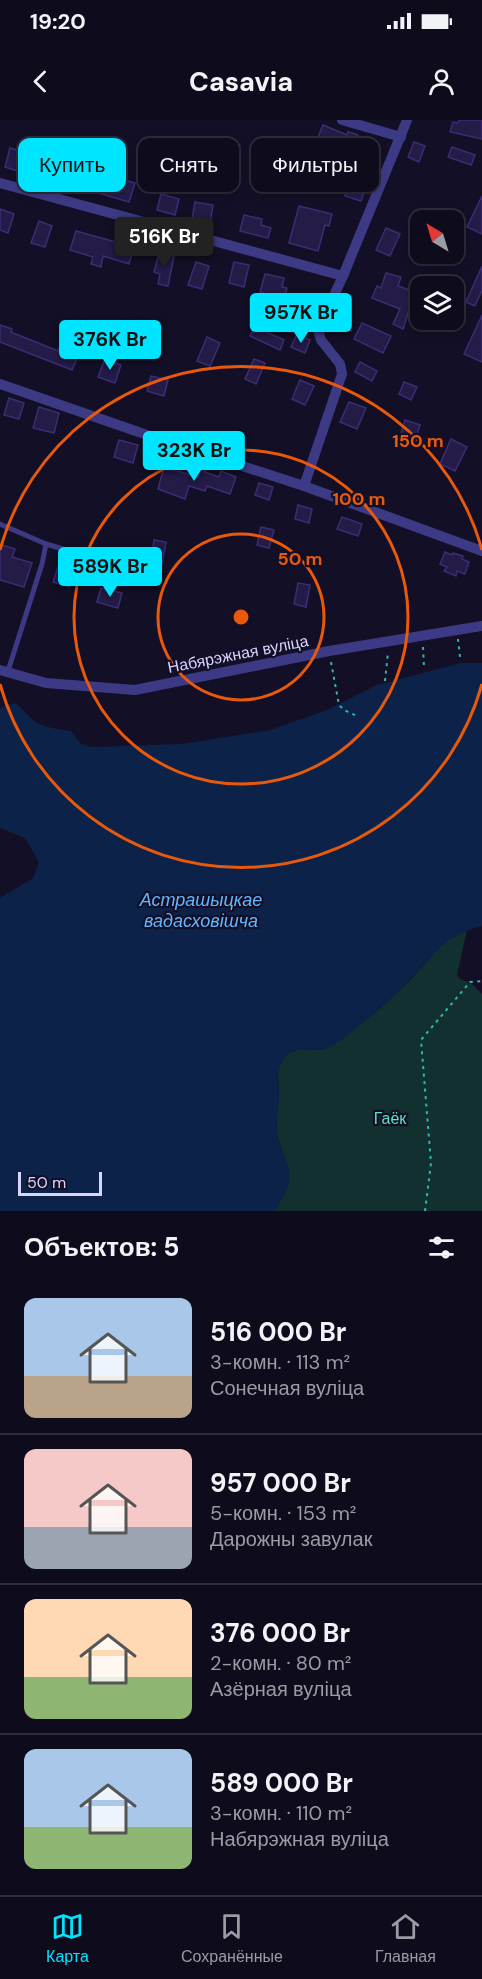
<!DOCTYPE html>
<html lang="ru">
<head>
<meta charset="utf-8">
<style>
	:root { --surface:#0e0b1c; --page:#1c1929; --text:#f1f3f6; --muted:#9b9ba3; --line:#2e2b3b; --accent:#00e5ff }
	body { margin:0; font-family:"DM Sans",sans-serif; background:var(--page); color:var(--text); height:100vh; display:flex; flex-direction:column; font-size:22px; white-space:nowrap }
	* { box-sizing:border-box; margin:0 }
	p { font-size:20px; color:var(--muted) }
	.icon { flex:none; width:33px; height:33px; fill:none; stroke:currentColor; stroke-width:2; stroke-linecap:round; stroke-linejoin:round }
	.map { position:relative; height:1091px; overflow:hidden }
	.details { display:flex; flex-direction:column; background:var(--surface); flex:1 }
	.details>* { flex:none }
	.banner { position:absolute; left:18px; top:18px; width:447px; height:54px; display:flex; gap:12px }
	.needle { width:39px; rotate:322deg }
	.tools { position:absolute; left:410px; top:90px; display:grid; gap:12px }
	.tools a { display:grid; place-items:center; width:54px; height:54px; border-radius:12px; background:var(--surface); box-shadow:0 3px 9px #0003,0 0 0 2px var(--line); font-size:30px }
	.scale { position:absolute; left:18px; bottom:15px; width:84px; box-sizing:border-box; padding-left:6px; border:3px solid #d9d4ff; border-top:0; font-size:16px; line-height:21px; white-space:nowrap; color:#d9d4ff; -webkit-text-stroke:4px #130f26; paint-order:stroke }
	.price { position:absolute; translate:-50% -51px; padding:0 14px; border-radius:6px; background:var(--accent); color:#111; font-size:20px; line-height:39px; filter:drop-shadow(0 2px 3px #0008) }
	.price::after { content:''; position:absolute; left:50%; top:36px; width:18px; height:14px; margin-left:-9px; background:inherit; clip-path:polygon(0 0,100% 0,50% 100%) }
	.price.current { background:#222; color:#fff }
	ul { padding:0; list-style:none }
	li { display:flex; align-items:center; gap:18px; height:150px; padding:0 24px }
	li+li { border-top:2px solid var(--line) }
	li span { display:grid; place-items:center; flex:none; width:168px; height:120px; border-radius:12px; color:#555 }
	li>.icon { margin-inline-start:auto }
	span .icon { width:72px; height:72px; fill:#fffc; stroke-width:1 }
	li b { font-size:26px }
	h2 { display:flex; justify-content:space-between; align-items:center; height:72px; padding:0 24px; font-size:26px }
	.chip { padding:0 21px; border-radius:12px; background:var(--surface); box-shadow:0 3px 9px #0003,0 0 0 2px var(--line); font-size:21px; line-height:54px }
	.chip.current { background:var(--accent); color:#111 }
	.status { display:flex; justify-content:space-between; align-items:center; height:42px; padding:0 30px; background:var(--surface); direction:ltr }
	.status svg { height:16px; fill:currentColor }
	header { display:flex; justify-content:space-between; align-items:center; height:78px; padding:0 24px; background:var(--surface); font-size:27px; font-weight:700 }
	.tab-bar { display:flex; justify-content:space-around; align-items:center; height:84px; border-top:2px solid var(--line); background:var(--surface); font-size:16px; color:var(--muted) }
	.tab-bar a { display:grid; justify-items:center; gap:3px }
	.tab-bar .current { color:var(--accent) }
	.map>svg:first-child { display:block }
	.green { fill:#12302f }
	.water { fill:#0c2248 }
	.building { fill:#241b47; stroke:#3b2d73; stroke-width:1.5 }
	.lines { fill:none; stroke-linecap:round; stroke-linejoin:round }
	.path { stroke:#2fb8b0; stroke-width:2; stroke-dasharray:3 4.5; stroke-linecap:butt }
	.lane { stroke:#3d3a85; stroke-width:5 }
	.street { stroke:#3d3a85; stroke-width:10 }
	.ring { fill:none; stroke:#e8590c; stroke-width:3 }
	.labels { text-anchor:middle; dominant-baseline:central; stroke-width:4.5; stroke-linejoin:round; paint-order:stroke }
	.street-label { font-size:16px; fill:#d9d4ff; stroke:#130f26 }
	.park-label { font-size:16px; fill:#5fe0c0; stroke:#130f26 }
	.water-label { font-size:18px; font-style:italic; fill:#62b6ff; stroke:#130f26 }
	.centre { fill:#e8590c; stroke:#130f26; stroke-width:3 }
	.ring-label { font-size:18px; text-anchor:middle; font-weight:bold; fill:#e8590c; stroke:#130f26; stroke-width:4.5; stroke-linejoin:round; paint-order:stroke }
</style>
</head>
<body>
<div class="status"><b>19:20</b><svg viewBox="0 0 49 12"><path d="M0 12V9h3v3zM5 12V6h3v6zM10 12V3h3v9zM15 12V0h3v12zM26 1h20v11H26zM47 4h2v5h-2z"/></svg></div>
<header><svg class="icon" aria-label="back" viewBox="0 0 24 24"><path d="M15 5l-7 7 7 7"/></svg>Casavia<svg class="icon" aria-label="person" viewBox="0 0 24 24"><circle cx="12" cy="8" r="4"/><path d="M4 21q1-7 8-7t8 7"/></svg></header>
<div class="map">
<svg width="482" height="1091" viewBox="0 0 482 1091">
	<rect width="100%" height="100%" fill="#130f26"/>
	<polygon class="green" points="467,810 457,855 461,860 470,862 482,874 482,1091 275,1091 288,1065 289,1051 278,1018 276,1007 279,980 278,949 285,935 299,929 321,930 332,926 377,891 411,859 445,821"/>
	<path class="water" d="M461,543H482V806C442,817 437,832 410,859C387,883 361,906 334,925C315,938 291,917 280,946C276,955 279,968 279,978C279,990 275,1002 277,1014C280,1032 294,1048 288,1067C285,1075 279,1083 275,1091H0V778L33,758L39,742L25,718L0,708V588L15,583C22,588 27,595 33,600C43,608 59,609 71,611L81,624L92,627L181,624L270,610L327,590L377,565Z"/>
	<g class="building">
		<polygon points="459,0 482,0 482,19 450,12 453,2 458,3"/>
		<polygon points="323,5 347,15 348,12 358,15 353,29 334,22 332,27 316,22"/>
		<polygon points="414,22 425,26 419,42 408,37"/>
		<polygon points="364,24 379,29 361,81 345,76 348,65 351,65"/>
		<polygon points="452,27 475,35 471,45 448,37"/>
		<polygon points="10,28 24,32 18,51 5,47"/>
		<polygon points="44,32 61,38 54,61 37,55"/>
		<polygon points="84,43 112,51 111,56 135,63 129,82 78,67"/>
		<polygon points="161,74 179,79 175,95 157,90"/>
		<polygon points="482,76 482,114 467,107"/>
		<polygon points="195,82 213,85 210,103 192,99"/>
		<polygon points="299,86 332,94 329,106 325,105 318,131 289,123"/>
		<polygon points="0,89 14,94 8,113 0,110"/>
		<polygon points="244,95 262,99 261,105 271,108 268,118 240,111"/>
		<polygon points="39,101 52,106 45,127 31,123"/>
		<polygon points="386,108 400,114 390,136 376,130"/>
		<polygon points="76,111 134,127 129,144 103,136 101,147 91,144 93,137 70,130"/>
		<polygon points="159,133 174,136 168,166 158,164 160,154 154,152"/>
		<polygon points="196,142 209,146 202,169 188,165"/>
		<polygon points="234,142 249,145 244,167 229,163"/>
		<polygon points="482,146 482,170 475,186 466,182"/>
		<polygon points="386,153 401,157 398,166 415,172 403,209 393,204 400,189 372,178 377,166 381,168"/>
		<polygon points="265,154 284,158 282,167 287,168 284,179 260,172"/>
		<polygon points="482,195 482,242 464,234"/>
		<polygon points="362,203 391,216 383,233 354,219"/>
		<polygon points="0,205 12,209 11,212 58,231 59,228 78,236 72,250 0,222"/>
		<polygon points="255,207 284,220 280,230 250,216"/>
		<polygon points="297,214 310,220 305,233 291,227"/>
		<polygon points="207,217 220,223 210,246 197,241"/>
		<polygon points="105,239 121,245 115,263 98,257"/>
		<polygon points="254,239 265,243 256,264 245,259"/>
		<polygon points="360,242 377,251 372,261 355,252"/>
		<polygon points="151,256 168,260 164,276 147,271"/>
		<polygon points="300,260 314,266 305,285 292,279"/>
		<polygon points="404,262 417,267 411,280 399,274"/>
		<polygon points="9,278 24,283 19,299 4,295"/>
		<polygon points="349,282 366,288 357,309 340,302"/>
		<polygon points="39,287 59,293 54,313 33,308"/>
		<polygon points="405,300 420,305 415,321 400,316"/>
		<polygon points="451,319 467,327 455,351 440,344"/>
		<polygon points="119,320 138,325 133,343 114,337"/>
		<polygon points="164,347 198,357 200,350 219,357 221,351 236,357 230,374 207,366 205,371 189,366 185,379 158,369"/>
		<polygon points="259,363 273,367 269,380 255,375"/>
		<polygon points="298,385 312,389 309,403 295,399"/>
		<polygon points="342,397 362,404 358,416 337,409"/>
		<polygon points="261,407 274,410 269,428 257,425"/>
		<polygon points="154,420 166,422 161,452 150,450"/>
		<polygon points="2,425 15,429 12,437 32,443 24,467 0,460 0,430"/>
		<polygon points="445,432 452,435 453,433 463,436 462,439 469,442 465,454 457,451 456,456 444,451 447,447 440,444"/>
		<polygon points="58,447 75,453 70,467 53,462"/>
		<polygon points="298,463 310,465 306,487 294,484"/>
		<polygon points="101,468 122,473 118,488 97,482"/>
	</g>
	<g class="lines">
		<g class="path">
			<polyline points="458,519 460,537"/>
			<polyline points="423,527 424,547"/>
			<polyline points="331,542 339,585 344,590 359,597"/>
			<polyline points="385,561 388,532"/>
			<polyline points="425,1091 431,1043 421,920 470,862 482,861"/>
		</g>
		<g class="lane">
			<polyline points="0,404 46,424 42,444 8,551"/>
			<polyline points="46,424 90,437"/>
		</g>
		<g class="street">
			<polyline points="342,0 401,17"/>
			<polyline points="0,63 343,156"/>
			<polyline points="0,264 150,316 304,366 482,431"/>
			<polyline points="304,366 342,254 340,244 321,220 318,210 343,156 407,0"/>
			<polyline points="0,550 46,563 135,570 329,531 482,506"/>
		</g>
	</g>
	<g class="ring">
		<circle cx="241" cy="497" r="83"/>
		<circle cx="241" cy="497" r="167"/>
		<path d="M482 564A250 250 0 0 1 0 564M0 430A250 250 0 0 1 482 430"/>
	</g>
	<g class="labels">
		<g class="street-label">
			<text transform="translate(238 534) rotate(-11)">Набярэжная вуліца</text>
		</g>
		<g class="park-label">
			<text x="390" y="998">Гаёк</text>
		</g>
		<g class="water-label">
			<text x="201" y="780">Астрашыцкае<tspan x="201" dy="21">вадасховішча</tspan></text>
		</g>
	</g>
	<circle cx="241" cy="497" r="9" class="centre"/>
	<g class="ring-label">
		<text x="418" y="327">150 m</text>
		<text x="359" y="385">100 m</text>
		<text x="300" y="445">50 m</text>
	</g>
</svg>
<div class="tools">
<a><svg class="needle" viewBox="-14 -14 28 28"><path d="M0-13l5 13h-10z" fill="#e53935"/><path d="M0 13l5-13h-10z" fill="#9b9ba3"/></svg></a>
<a><svg class="icon" aria-label="layers" viewBox="0 0 24 24"><path d="M12 4l9 5-9 5-9-5zM3 14l9 5 9-5"/></svg></a>
</div>
<div class="scale">50 m</div>
<b class="price current" style="left:164px;top:148px">516K Br</b>
<b class="price" style="left:301px;top:224px">957K Br</b>
<b class="price" style="left:110px;top:251px">376K Br</b>
<b class="price" style="left:194px;top:362px">323K Br</b>
<b class="price" style="left:110px;top:478px">589K Br</b>
<div class="banner">
<a class="chip current">Купить</a>
<a class="chip">Снять</a>
<a class="chip">Фильтры</a>
</div>
</div>
<section class="details">
<h2>Объектов: 5<svg class="icon" aria-label="filters" viewBox="0 0 24 24"><path d="M4 7h16M4 17h16"/><circle cx="9" cy="7" r="2"/><circle cx="15" cy="17" r="2"/></svg></h2>
<ul>
<li><span style="background:linear-gradient(#a9c7e8 65%,#b9a48a 0)"><svg class="icon" aria-label="home" viewBox="0 0 24 24"><path d="M3 11l9-7 9 7M6 9v11h12V9"/></svg></span><div><b>516 000 Br</b><p>3-комн. · 113 m²</p><p>Сонечная вуліца</p></div></li>
<li><span style="background:linear-gradient(#f6c9c9 65%,#9aa5b1 0)"><svg class="icon" aria-label="home" viewBox="0 0 24 24"><path d="M3 11l9-7 9 7M6 9v11h12V9"/></svg></span><div><b>957 000 Br</b><p>5-комн. · 153 m²</p><p>Дарожны завулак</p></div></li>
<li><span style="background:linear-gradient(#ffd9b3 65%,#8fb573 0)"><svg class="icon" aria-label="home" viewBox="0 0 24 24"><path d="M3 11l9-7 9 7M6 9v11h12V9"/></svg></span><div><b>376 000 Br</b><p>2-комн. · 80 m²</p><p>Азёрная вуліца</p></div></li>
<li><span style="background:linear-gradient(#a9c7e8 65%,#8fb573 0)"><svg class="icon" aria-label="home" viewBox="0 0 24 24"><path d="M3 11l9-7 9 7M6 9v11h12V9"/></svg></span><div><b>589 000 Br</b><p>3-комн. · 110 m²</p><p>Набярэжная вуліца</p></div></li>
</ul>
</section>
<nav class="tab-bar">
<a class="current"><svg class="icon" aria-label="map" viewBox="0 0 24 24"><path d="M3 6l6-2 6 2 6-2v14l-6 2-6-2-6 2zM9 4v14M15 6v14"/></svg>Карта</a>
<a><svg class="icon" aria-label="saved" viewBox="0 0 24 24"><path d="M7 4h10v16l-5-4-5 4z"/></svg>Сохранённые</a>
<a><svg class="icon" aria-label="home" viewBox="0 0 24 24"><path d="M3 11l9-7 9 7M6 9v11h12V9"/></svg>Главная</a>
</nav>
</body>
</html>
